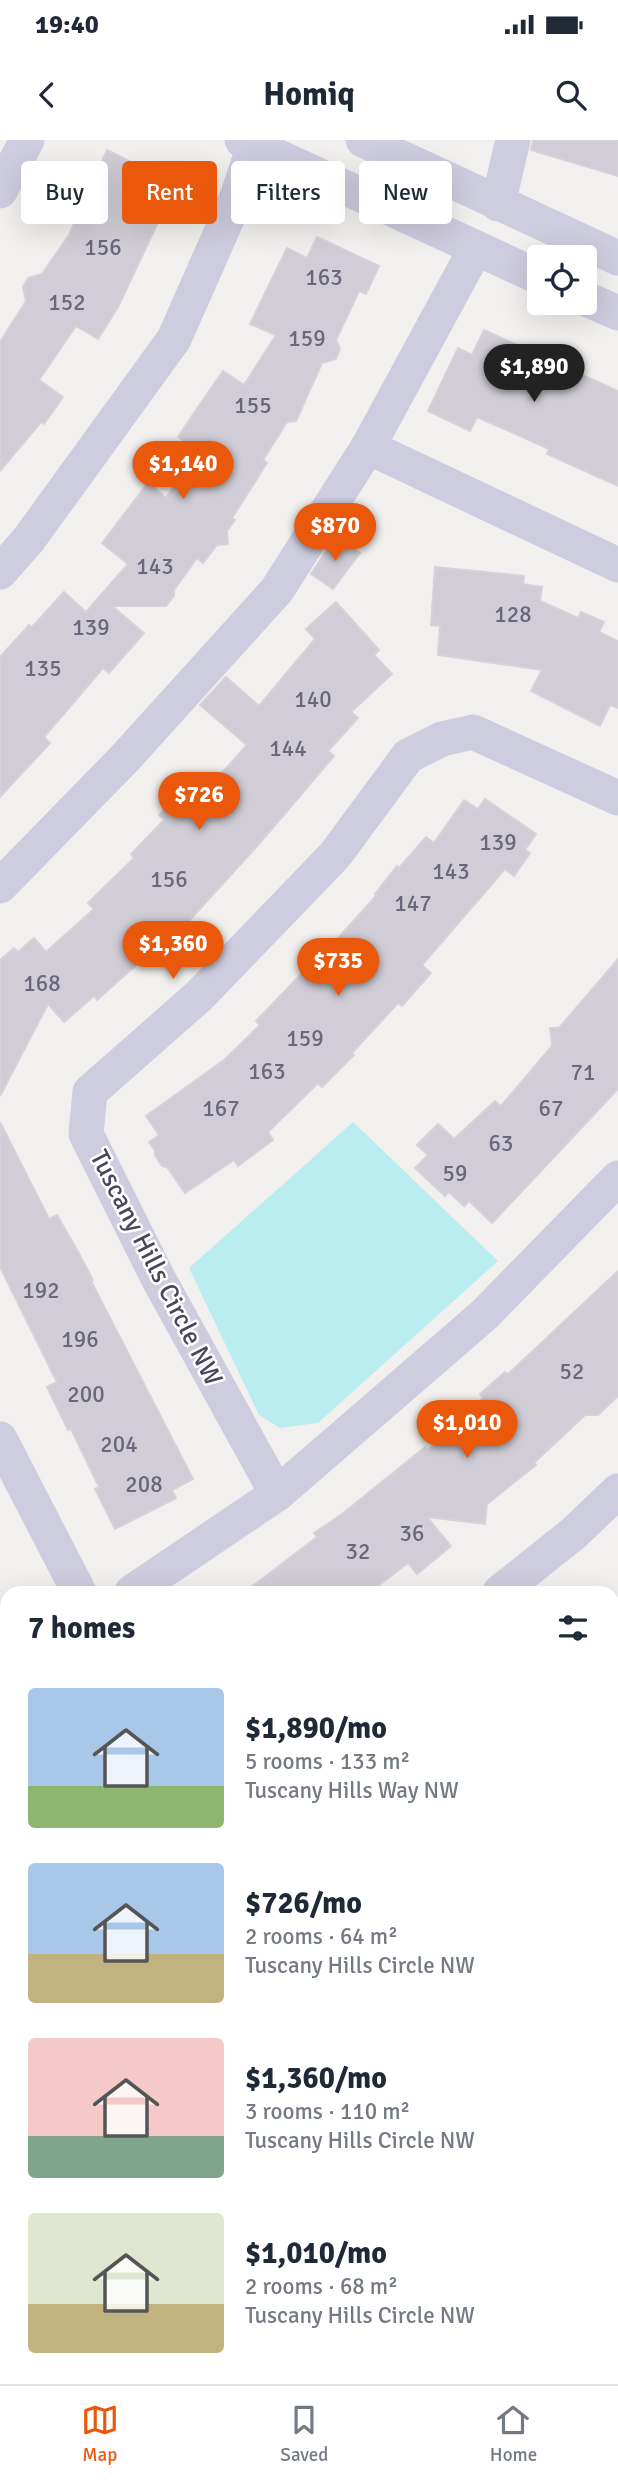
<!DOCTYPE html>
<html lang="en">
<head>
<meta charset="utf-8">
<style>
	:root { --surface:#fff; --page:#f6f6f7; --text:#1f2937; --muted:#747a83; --line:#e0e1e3; --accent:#ea580c }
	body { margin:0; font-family:Signika,sans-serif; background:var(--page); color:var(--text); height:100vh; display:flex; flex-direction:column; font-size:26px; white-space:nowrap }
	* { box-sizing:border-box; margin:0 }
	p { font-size:23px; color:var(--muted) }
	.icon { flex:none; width:38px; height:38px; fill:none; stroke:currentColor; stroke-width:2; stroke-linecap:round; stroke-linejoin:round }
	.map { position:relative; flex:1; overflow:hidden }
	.drawer { position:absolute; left:0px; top:1446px; width:620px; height:800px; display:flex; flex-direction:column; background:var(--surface); border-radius:21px 21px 0 0; box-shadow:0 7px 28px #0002 }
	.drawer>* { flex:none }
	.top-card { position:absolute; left:21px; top:21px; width:578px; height:63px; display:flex; gap:14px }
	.buttons { position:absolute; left:527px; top:105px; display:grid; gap:14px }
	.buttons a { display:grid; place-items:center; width:70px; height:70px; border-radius:7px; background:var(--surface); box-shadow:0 7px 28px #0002; font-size:35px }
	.price { position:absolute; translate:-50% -60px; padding:0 16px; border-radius:24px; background:var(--accent); color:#fff; font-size:23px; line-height:46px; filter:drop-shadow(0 2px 4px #0008) }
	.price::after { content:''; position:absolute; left:50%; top:42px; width:21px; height:16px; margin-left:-10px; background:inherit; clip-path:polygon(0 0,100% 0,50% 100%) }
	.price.active { background:#222; color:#fff }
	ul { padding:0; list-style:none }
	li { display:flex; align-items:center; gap:21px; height:175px; padding:0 28px }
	li span { display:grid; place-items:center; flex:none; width:196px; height:140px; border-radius:7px; color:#555 }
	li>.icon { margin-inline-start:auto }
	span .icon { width:84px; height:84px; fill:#fffc; stroke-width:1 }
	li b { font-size:30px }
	h2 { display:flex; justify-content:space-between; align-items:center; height:84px; padding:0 28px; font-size:30px }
	.chip { padding:0 24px; border-radius:7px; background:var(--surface); box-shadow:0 7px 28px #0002; font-size:24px; line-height:63px }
	.chip.active { background:var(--accent); color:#fff }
	.status { display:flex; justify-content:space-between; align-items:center; height:49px; padding:0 35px; background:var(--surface); direction:ltr }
	.status svg { height:19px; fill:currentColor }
	header { display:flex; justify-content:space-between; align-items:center; height:91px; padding:0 28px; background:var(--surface); font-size:32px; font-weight:800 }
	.tab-bar { display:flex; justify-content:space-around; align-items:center; height:98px; border-top:2px solid var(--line); background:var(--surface); font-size:19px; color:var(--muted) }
	.tab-bar a { display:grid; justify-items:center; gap:4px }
	.tab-bar .active { color:var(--accent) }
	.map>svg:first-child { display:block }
	.green { fill:#baedf0 }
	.building { fill:#d0cdd6; stroke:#d5d2da; stroke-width:2 }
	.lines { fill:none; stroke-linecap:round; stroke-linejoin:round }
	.minor { stroke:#ceccdf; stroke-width:35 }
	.labels { text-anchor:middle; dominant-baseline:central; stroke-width:5; stroke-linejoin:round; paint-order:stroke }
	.number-label { font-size:23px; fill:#6b677a }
	.street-label { font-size:26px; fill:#49455c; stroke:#fff }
</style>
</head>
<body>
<div class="status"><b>19:40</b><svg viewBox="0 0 49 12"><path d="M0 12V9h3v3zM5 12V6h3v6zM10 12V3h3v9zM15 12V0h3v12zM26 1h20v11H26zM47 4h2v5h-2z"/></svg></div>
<header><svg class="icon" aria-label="back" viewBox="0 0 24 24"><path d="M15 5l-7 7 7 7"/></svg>Homiq<svg class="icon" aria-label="search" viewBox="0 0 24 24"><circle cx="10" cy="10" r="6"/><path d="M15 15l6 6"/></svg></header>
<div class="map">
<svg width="618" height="2244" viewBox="0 0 618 2244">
	<rect width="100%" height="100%" fill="#f1f0ee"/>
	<g class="green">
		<polygon points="353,982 498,1121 318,1283 280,1288 259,1275 189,1128"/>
		<polygon points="618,1946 618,2038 613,2042 613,1950"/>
		<polygon points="252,2238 367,2238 360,2244 254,2244"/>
	</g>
	<g class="building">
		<polygon points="533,0 618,0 618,36 531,10"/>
		<polygon points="107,10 153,33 146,46 170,57 118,167 98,199 76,186 39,240 63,257 44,284 41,282 0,331 0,202 26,161 23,147 28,138 42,134 69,95"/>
		<polygon points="317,97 379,126 366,154 359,151 336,200 340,209 336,219 322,223 296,281 287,282 263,320 267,323 232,378 235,380 227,391 228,404 217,405 203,423 197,418 174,450 174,456 166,466 112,466 144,493 109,533 103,528 44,597 50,603 0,657 0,517 29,485 32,487 64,452 86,472 128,424 102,403 148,343 166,358 198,310 178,297 196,270 223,231 244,245 276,195 250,184 287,108 307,118"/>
		<polygon points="484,190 618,251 618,346 547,314 549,309 477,277 470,291 428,271 458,208 472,215"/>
		<polygon points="336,396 360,413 333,449 311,434"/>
		<polygon points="435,427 524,436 523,444 542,447 540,461 578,478 581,472 604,482 599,492 618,501 618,568 610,565 600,586 531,551 542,530 438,515 440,486 431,485"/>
		<polygon points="336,462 379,510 374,515 392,534 351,572 358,578 328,611 334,616 259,704 158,815 153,810 97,860 94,856 64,882 48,864 0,956 0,820 14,808 18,812 34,798 46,812 94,769 88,763 134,718 131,714 164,680 159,675 189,642 202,655 247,605 200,565 226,537 259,566 315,499 306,489"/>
		<polygon points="485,659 536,694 525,710 530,713 514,736 505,729 422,825 431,833 402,866 398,863 352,913 354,915 322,947 318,943 268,992 273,1000 238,1026 234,1020 185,1053 167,1027 162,1026 155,1015 155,1011 149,1002 159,995 146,976 224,920 260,885 256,881 327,807 329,808 377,755 375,754 397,726 399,728 426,697 434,703 464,660 478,669"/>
		<polygon points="618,819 618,949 492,1083 469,1061 464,1066 449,1052 445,1056 415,1028 428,1015 417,1005 438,984 454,999 495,961 501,966 552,906 550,888 559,888"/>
		<polygon points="0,982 49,1079 57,1075 77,1110 93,1140 91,1141 193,1339 172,1350 176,1358 115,1389 95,1349 99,1347 71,1289 68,1290 47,1247 57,1242 0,1127"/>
		<polygon points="618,1131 618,1256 598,1275 585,1275 534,1323 536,1325 487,1364 485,1384 427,1377 451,1406 417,1434 408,1423 370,1452 245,1452 317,1397 314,1393 342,1374 425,1307 428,1310 483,1258 480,1254 505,1232 508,1234"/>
	</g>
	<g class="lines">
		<g class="minor">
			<polyline points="242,0 539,137"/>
			<polyline points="363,0 618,118"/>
			<polyline points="0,51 27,0"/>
			<polyline points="498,64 513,0"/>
			<polyline points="584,158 618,173"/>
			<polyline points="368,307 618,425"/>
			<polyline points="0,432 29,399 174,199 238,54 256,0"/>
			<polyline points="0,746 126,617 277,450 368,307 476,108"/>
			<polyline points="0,1299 79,1452"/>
			<polyline points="277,1354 158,1138 86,994 90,952 199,856 335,715 408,616 442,599 473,592 618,658"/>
			<polyline points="132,1452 277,1354 484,1175 618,1038"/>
			<polyline points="500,1452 574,1393 618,1351"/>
			<polyline points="0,1537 7,1533"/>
			<polyline points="612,1665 618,1660"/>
			<polyline points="0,1827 7,1841"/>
			<polyline points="0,1935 7,1948"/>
			<polyline points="0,2065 7,2061"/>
			<polyline points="0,2109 7,2105"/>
			<polyline points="160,2238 163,2244"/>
			<polyline points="205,2238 208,2244"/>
		</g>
	</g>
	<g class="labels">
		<g class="number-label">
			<text x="103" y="107">156</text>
			<text x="324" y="137">163</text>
			<text x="67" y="162">152</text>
			<text x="307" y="198">159</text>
			<text x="253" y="265">155</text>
			<text x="155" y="426">143</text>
			<text x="513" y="474">128</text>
			<text x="91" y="487">139</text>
			<text x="43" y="528">135</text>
			<text x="313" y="559">140</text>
			<text x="288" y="608">144</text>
			<text x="498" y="702">139</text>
			<text x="451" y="731">143</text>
			<text x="169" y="739">156</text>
			<text x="413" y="763">147</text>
			<text x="42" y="843">168</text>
			<text x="305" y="898">159</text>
			<text x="267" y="931">163</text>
			<text x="583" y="932">71</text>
			<text x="221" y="968">167</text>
			<text x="551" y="968">67</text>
			<text x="501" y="1003">63</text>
			<text x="455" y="1033">59</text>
			<text x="41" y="1150">192</text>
			<text x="80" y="1199">196</text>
			<text x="572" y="1231">52</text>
			<text x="86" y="1254">200</text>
			<text x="119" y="1304">204</text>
			<text x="144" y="1344">208</text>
			<text x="412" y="1393">36</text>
			<text x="358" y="1411">32</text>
		</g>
		<g class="street-label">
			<text transform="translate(156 1128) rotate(63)">Tuscany Hills Circle NW</text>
		</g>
	</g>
</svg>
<div class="buttons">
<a><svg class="icon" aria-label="locate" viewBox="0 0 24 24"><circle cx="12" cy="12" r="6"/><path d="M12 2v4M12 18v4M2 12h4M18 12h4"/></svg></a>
</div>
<b class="price active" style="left:534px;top:264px">$1,890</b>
<b class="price" style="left:183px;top:361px">$1,140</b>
<b class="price" style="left:335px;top:423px">$870</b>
<b class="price" style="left:199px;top:692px">$726</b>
<b class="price" style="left:173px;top:841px">$1,360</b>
<b class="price" style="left:338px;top:858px">$735</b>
<b class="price" style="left:467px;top:1320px">$1,010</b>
<div class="top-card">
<a class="chip">Buy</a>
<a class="chip active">Rent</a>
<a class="chip">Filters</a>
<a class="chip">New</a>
</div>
<section class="drawer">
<h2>7 homes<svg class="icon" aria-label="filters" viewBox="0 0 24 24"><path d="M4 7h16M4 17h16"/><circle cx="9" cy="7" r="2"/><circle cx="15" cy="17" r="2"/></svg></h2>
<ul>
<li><span style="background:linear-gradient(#a9c7e8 70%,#8fb573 0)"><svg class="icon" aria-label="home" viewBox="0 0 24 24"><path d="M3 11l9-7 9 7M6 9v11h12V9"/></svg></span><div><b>$1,890/mo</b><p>5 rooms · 133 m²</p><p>Tuscany Hills Way NW</p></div></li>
<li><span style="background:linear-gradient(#a9c7e8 65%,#c2b280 0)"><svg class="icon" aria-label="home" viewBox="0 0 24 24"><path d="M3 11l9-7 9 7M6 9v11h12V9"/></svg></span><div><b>$726/mo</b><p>2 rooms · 64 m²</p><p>Tuscany Hills Circle NW</p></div></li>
<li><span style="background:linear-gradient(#f6c9c9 70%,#7fa58c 0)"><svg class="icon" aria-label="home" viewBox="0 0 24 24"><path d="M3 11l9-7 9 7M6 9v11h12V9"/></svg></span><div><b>$1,360/mo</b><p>3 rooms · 110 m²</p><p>Tuscany Hills Circle NW</p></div></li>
<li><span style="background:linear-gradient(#dfe7d0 65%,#c2b280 0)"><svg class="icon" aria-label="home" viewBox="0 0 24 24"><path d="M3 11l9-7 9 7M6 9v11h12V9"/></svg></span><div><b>$1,010/mo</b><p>2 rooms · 68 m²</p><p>Tuscany Hills Circle NW</p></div></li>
</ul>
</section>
</div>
<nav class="tab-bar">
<a class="active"><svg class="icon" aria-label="map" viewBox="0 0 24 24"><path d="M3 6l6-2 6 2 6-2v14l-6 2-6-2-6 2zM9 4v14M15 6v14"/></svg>Map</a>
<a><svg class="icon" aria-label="saved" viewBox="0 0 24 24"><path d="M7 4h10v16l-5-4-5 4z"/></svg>Saved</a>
<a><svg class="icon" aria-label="home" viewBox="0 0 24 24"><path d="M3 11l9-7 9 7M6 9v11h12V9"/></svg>Home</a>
</nav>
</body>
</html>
